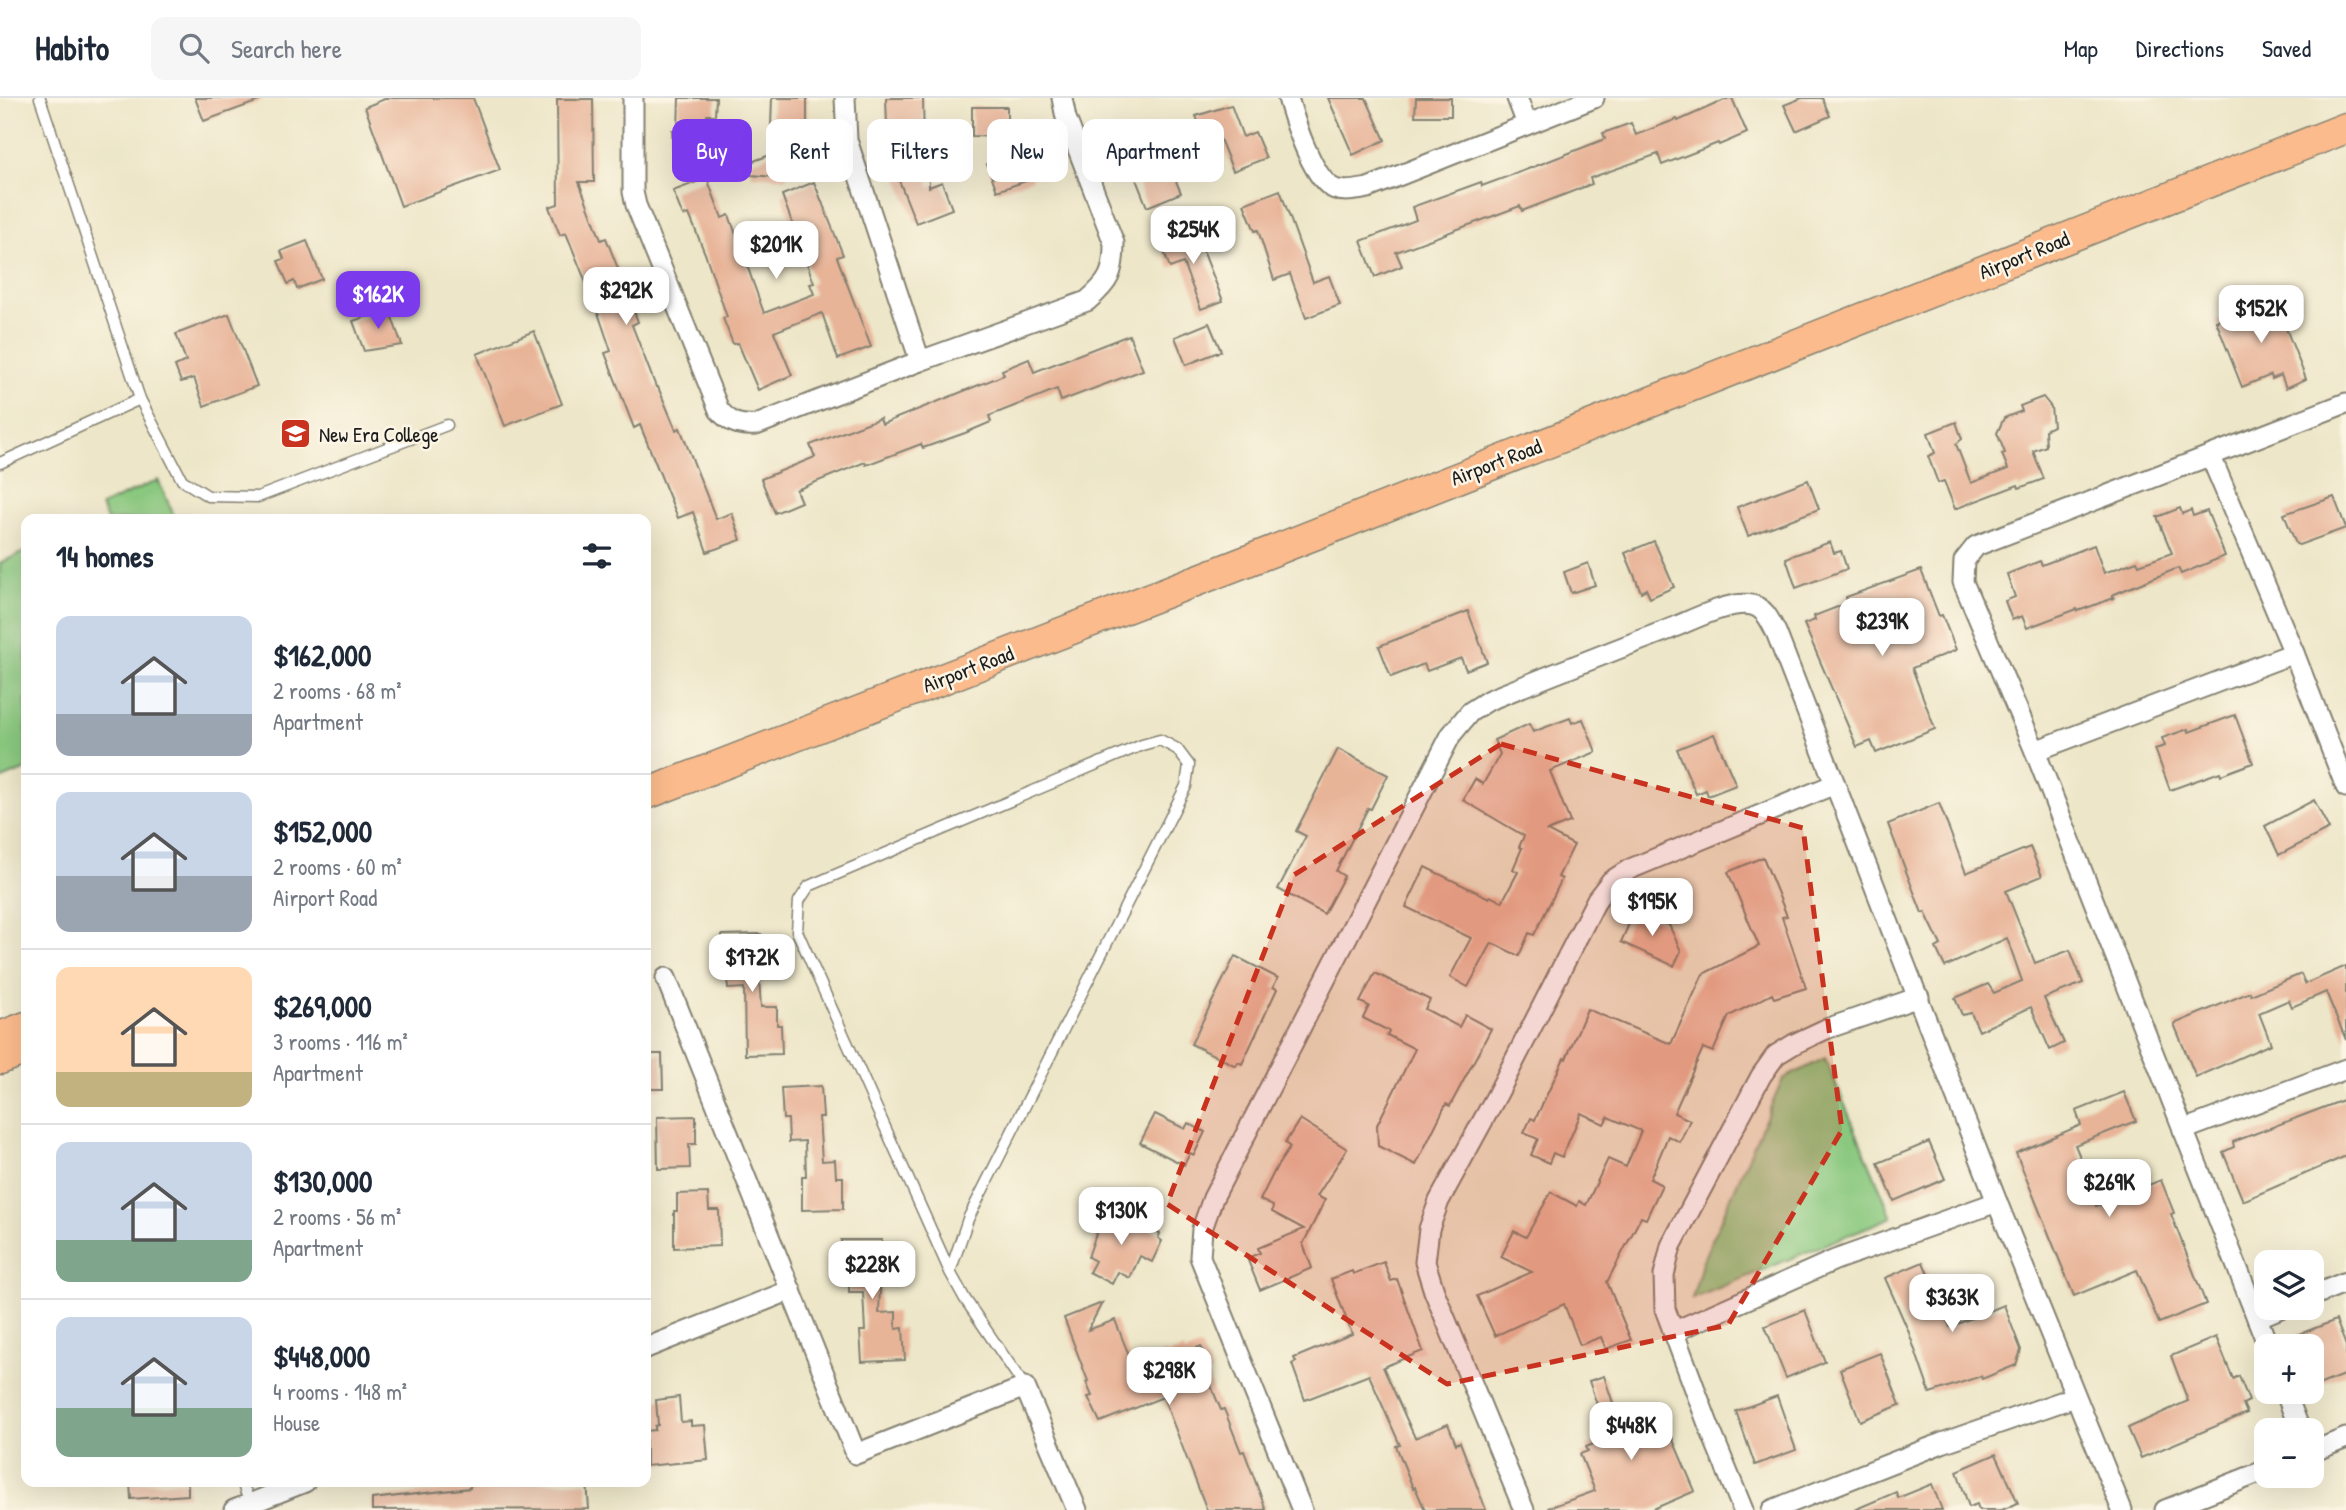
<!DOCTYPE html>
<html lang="en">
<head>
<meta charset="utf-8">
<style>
	:root { --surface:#fff; --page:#f6f6f7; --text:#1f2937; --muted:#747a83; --line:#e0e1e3; --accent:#7c3aed }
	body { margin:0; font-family:"Patrick Hand",sans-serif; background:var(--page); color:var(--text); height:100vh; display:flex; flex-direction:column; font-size:26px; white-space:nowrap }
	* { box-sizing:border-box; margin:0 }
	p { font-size:23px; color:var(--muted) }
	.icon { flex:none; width:38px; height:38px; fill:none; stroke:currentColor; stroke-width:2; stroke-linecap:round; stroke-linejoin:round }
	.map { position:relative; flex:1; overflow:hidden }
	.details { position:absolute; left:21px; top:416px; width:630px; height:973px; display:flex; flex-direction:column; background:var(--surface); border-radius:14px; box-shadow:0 7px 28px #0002 }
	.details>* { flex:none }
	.banner { position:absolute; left:672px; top:21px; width:665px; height:63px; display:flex; gap:14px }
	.tools { position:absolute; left:2254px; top:1152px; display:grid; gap:14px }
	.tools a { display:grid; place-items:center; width:70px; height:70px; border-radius:14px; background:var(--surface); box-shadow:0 7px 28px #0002; font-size:35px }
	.price { position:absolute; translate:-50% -60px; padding:0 16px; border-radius:14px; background:#fff; color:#222; font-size:23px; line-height:46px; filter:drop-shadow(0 2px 4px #0008) }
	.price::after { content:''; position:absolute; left:50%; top:42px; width:21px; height:16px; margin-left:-10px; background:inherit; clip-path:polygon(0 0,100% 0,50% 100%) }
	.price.on { background:var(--accent); color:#fff }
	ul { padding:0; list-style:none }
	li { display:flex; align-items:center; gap:21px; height:175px; padding:0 35px }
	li+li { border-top:2px solid var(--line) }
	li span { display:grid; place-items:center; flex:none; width:196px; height:140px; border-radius:14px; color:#555 }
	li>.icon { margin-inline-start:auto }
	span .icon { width:84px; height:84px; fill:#fffc; stroke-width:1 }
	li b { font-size:30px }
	h2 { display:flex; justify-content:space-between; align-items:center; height:84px; padding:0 35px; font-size:30px }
	.tag { padding:0 24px; border-radius:14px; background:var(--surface); box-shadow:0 7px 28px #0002; font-size:24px; line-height:63px }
	.tag.on { background:var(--accent); color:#fff }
	header { display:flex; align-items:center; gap:42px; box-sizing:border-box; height:98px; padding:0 35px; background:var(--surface); border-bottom:2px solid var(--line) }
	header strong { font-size:33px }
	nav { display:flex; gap:38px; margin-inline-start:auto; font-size:24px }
	.search { width:490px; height:63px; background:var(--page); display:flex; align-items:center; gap:18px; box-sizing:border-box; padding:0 24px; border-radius:14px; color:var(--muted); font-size:26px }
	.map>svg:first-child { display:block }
	.grass { fill:#89c87e; stroke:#52724d; stroke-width:2 }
	.building { fill:#e8b498 }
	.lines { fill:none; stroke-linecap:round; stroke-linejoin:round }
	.service-casing { stroke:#848172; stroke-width:13 }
	.minor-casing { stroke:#848172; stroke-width:23 }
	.primary-casing { stroke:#848172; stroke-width:33 }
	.service { stroke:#fff; stroke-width:10 }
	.minor { stroke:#fff; stroke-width:19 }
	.primary { stroke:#fbbb8c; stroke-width:30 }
	.marked { fill:#c8321e; fill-opacity:0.2; stroke:#c8321e; stroke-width:5; stroke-dasharray:14 9; stroke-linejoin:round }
	.labels { text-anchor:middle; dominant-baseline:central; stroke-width:5; stroke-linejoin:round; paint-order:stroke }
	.street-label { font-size:21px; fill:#1c1c1c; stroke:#fcf5e5 }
	.poi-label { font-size:21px; fill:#1c1c1c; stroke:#fcf5e5; text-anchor:start }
</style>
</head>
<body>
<header>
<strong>Habito</strong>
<div class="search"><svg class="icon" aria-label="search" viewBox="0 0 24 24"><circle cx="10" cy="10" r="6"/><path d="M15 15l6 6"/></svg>Search here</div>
<nav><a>Map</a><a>Directions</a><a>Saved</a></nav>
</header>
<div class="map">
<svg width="2346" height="1412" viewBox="0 0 2346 1412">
	<rect width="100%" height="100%" fill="#fcf5e5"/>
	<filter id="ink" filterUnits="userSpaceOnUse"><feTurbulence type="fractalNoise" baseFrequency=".0143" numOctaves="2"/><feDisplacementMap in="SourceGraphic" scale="14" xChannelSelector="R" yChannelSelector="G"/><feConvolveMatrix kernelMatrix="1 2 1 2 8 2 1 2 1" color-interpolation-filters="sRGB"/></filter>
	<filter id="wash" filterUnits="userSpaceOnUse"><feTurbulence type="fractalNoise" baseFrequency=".00686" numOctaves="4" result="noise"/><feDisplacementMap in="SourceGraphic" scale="28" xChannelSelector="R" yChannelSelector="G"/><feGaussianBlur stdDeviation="1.57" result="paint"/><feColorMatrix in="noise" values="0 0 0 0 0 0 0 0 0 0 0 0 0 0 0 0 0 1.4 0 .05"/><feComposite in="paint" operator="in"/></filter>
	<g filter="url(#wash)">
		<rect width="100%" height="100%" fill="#ede6c8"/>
		<g class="grass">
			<polygon points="158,382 176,422 107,422 101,408"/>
			<polygon points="26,453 26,671 0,682 0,465"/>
			<polygon points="1825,960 1892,1119 1692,1201 1703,1162 1783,981"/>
		</g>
		<g id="blocks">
			<g class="building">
				<polygon points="195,0 261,0 262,2 204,23"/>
				<polygon points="387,0 473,0 500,72 401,108 365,9"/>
				<polygon points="679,0 716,0 715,17 707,17 708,62 673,63 672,32 678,32"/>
				<polygon points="772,0 807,0 807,30 788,30 787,80 751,77 751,64 770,57"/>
				<polygon points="886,0 923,0 924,47 928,47 929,89 942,84 952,111 916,125 896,75 891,75 891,28 887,28"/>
				<polygon points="1328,0 1366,0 1385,42 1353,57"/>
				<polygon points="1416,0 1451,0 1451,18 1415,18"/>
				<polygon points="1729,0 1732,0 1747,35 1719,47 1718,45 1662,67 1658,56 1590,80 1592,86 1522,113 1520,108 1396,154 1402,168 1375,179 1361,143 1416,122 1412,109 1481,84 1482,88 1536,68 1605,41 1603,35 1631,25 1636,37 1677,21 1678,23"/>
				<polygon points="1802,0 1822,0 1830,18 1796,33 1784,7"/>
				<polygon points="557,1 593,1 594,84 579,84 601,142 606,140 617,168 638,224 632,227 656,289 658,289 676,332 680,330 716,421 732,415 741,442 707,454 693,414 678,420 640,327 634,330 605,255 611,253 596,209 566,135 560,137 549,109 558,106"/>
				<polygon points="1231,7 1243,39 1255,34 1266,60 1233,73 1218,36 1205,41 1196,18"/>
				<polygon points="972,9 1007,9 1007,39 972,38"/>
				<polygon points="1154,31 1181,95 1147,109 1120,41"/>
				<polygon points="1021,53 1032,81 997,93 987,66"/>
				<polygon points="707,80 722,120 729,117 764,215 814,196 810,186 814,185 782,97 814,84 843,157 837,159 871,249 838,261 822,215 774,234 792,277 758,292 738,245 733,246 723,220 727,219 706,158 689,116 683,118 673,93"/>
				<polygon points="1280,92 1313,184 1329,178 1340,207 1306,220 1290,176 1274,182 1258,132 1255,133 1244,106"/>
				<polygon points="1194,130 1223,203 1201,211 1183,165 1170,170 1160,143"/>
				<polygon points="307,143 322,181 297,191 294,183 288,186 278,163 284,161 281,153"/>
				<polygon points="2274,200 2306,281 2286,290 2281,277 2272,281 2271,277 2242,289 2216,223"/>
				<polygon points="389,211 402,247 364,253 353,223"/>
				<polygon points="229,216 257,288 204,308 194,280 181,284 175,268 186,263 176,236"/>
				<polygon points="1209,225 1221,253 1186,267 1175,239"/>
				<polygon points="534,233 562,306 505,328 477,256"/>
				<polygon points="1129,237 1143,272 1061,303 1057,291 989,318 991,324 965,335 923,350 921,346 866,367 865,364 796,392 801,404 775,415 761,381 815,359 810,347 880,320 882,326 1004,277 1002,272 1029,261 1034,274"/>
				<polygon points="2043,299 2051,309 2053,328 2045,332 2046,348 2033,353 2044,381 2019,390 2018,387 1955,411 1944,383 1938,385 1928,358 1935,355 1928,335 1956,324 1962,341 1956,346 1971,385 2008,371 2002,356 2005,355 1997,335 2004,320 2022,313 2020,308"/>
				<polygon points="1808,382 1819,411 1748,438 1737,409"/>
				<polygon points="2334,399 2346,430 2299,447 2296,446 2284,416"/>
				<polygon points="2180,410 2182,416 2191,412 2193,418 2207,413 2225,458 2181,476 2178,470 2112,497 2114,500 2078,513 2077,511 2027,530 2022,518 2012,522 2005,503 2015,499 2007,476 2040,463 2042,467 2094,447 2104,475 2137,463 2139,467 2172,455 2157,419"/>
				<polygon points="1654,443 1674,489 1650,500 1646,491 1641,494 1625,455"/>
				<polygon points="1830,444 1834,455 1841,453 1847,471 1796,490 1786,460"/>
				<polygon points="1588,465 1595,487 1571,495 1564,474"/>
				<polygon points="1921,472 1939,518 1942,517 1956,552 1912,570 1935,631 1876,655 1871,643 1857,649 1804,526 1815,522 1814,518 1848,505 1846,499"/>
				<polygon points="1468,513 1487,564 1466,572 1461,560 1427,573 1424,566 1391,579 1379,548"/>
				<polygon points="2235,617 2253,665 2221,677 2220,674 2170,692 2155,651 2165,648 2162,640 2188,631 2189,634"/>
				<polygon points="1570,620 1572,625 1583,621 1596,654 1550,673 1570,724 1547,733 1574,747 1558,779 1562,781 1534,837 1529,835 1519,858 1492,845 1468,889 1450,879 1471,840 1406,809 1425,769 1489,800 1490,798 1502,804 1518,774 1513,771 1522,750 1519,749 1524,738 1463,702 1475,681 1483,686 1500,656 1494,642 1529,626 1533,634"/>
				<polygon points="1714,636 1736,687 1708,698 1706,692 1696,696 1677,651"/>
				<polygon points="1338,651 1388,677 1371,711 1368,710 1336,773 1344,778 1324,816 1278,791 1306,738 1296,733"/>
				<polygon points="2314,702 2329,731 2279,757 2265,728"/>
				<polygon points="1939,705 1966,775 2030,749 2042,778 2006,793 2035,865 2070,852 2083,885 2044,900 2064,945 2050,952 2031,909 1979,933 1971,915 1962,917 1955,900 1988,886 1994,895 2022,883 2007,840 1945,869 1936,850 1941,847 1925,814 1922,815 1888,726"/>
				<polygon points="1763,759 1787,818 1782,819 1806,890 1774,900 1772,896 1729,918 1713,954 1703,950 1674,1015 1690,1022 1680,1044 1668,1038 1650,1081 1662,1087 1646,1121 1641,1119 1607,1184 1631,1242 1606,1251 1601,1239 1580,1247 1564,1206 1495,1238 1477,1198 1532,1174 1501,1159 1514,1133 1526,1139 1551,1094 1577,1108 1579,1103 1586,1107 1608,1061 1626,1069 1641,1033 1608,1019 1604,1026 1581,1015 1562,1059 1553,1055 1549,1065 1531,1057 1538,1041 1524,1035 1531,1020 1535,1022 1564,960 1566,961 1587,911 1671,946 1703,876 1759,848 1728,774"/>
				<polygon points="1635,812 1669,827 1681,853 1674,868 1621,844"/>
				<polygon points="761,836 762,865 758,865 761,909 777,909 777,927 781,927 782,956 745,957 744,890 728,891 726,866 724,867 722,837"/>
				<polygon points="1235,858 1278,880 1273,889 1277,891 1242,966 1238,964 1236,968 1191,946"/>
				<polygon points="2346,868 2346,942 2326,894 2292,909 2289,902 2259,915 2271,946 2196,979 2174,926 2250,894 2251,897 2301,876 2305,886"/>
				<polygon points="1375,875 1430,902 1425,911 1459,929 1465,917 1491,931 1450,1008 1446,1006 1416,1067 1378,1048 1377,1027 1415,951 1387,937 1389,933 1363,920 1369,908 1360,904"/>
				<polygon points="646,956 662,956 663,991 646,991"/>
				<polygon points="821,988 823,1019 819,1019 822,1063 835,1062 836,1079 843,1079 843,1111 802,1112 802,1079 806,1079 805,1043 789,1044 788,1021 783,1021 781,990"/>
				<polygon points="2124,994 2136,1023 2075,1047 2085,1071 2082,1073 2096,1108 2161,1082 2174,1115 2171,1116 2206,1206 2159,1225 2137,1172 2074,1198 2016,1055 2081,1027 2076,1013"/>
				<polygon points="2346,1001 2346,1058 2243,1103 2223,1054 2234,1049 2233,1044"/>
				<polygon points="1155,1016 1185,1031 1188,1025 1205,1034 1194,1057 1190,1055 1184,1067 1140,1045"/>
				<polygon points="696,1018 696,1046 689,1046 690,1070 658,1071 657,1019"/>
				<polygon points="1300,1021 1347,1051 1317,1098 1325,1102 1303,1146 1312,1170 1260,1192 1247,1160 1260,1155 1258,1150 1304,1131 1272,1114 1273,1108 1260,1102 1276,1070 1290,1049 1285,1045"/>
				<polygon points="1929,1044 1945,1081 1894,1103 1878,1065"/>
				<polygon points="708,1095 709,1112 719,1112 720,1148 674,1150 674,1113 677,1113 677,1096"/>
				<polygon points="1113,1112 1160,1136 1158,1140 1162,1143 1152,1164 1140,1158 1130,1180 1118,1174 1112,1186 1089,1174 1095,1163 1088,1159 1102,1119 1110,1117"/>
				<polygon points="841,1142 882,1142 879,1215 896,1214 896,1231 903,1230 905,1262 862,1264 860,1233 865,1233 863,1194 849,1194 849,1174 841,1174"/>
				<polygon points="1384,1164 1391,1183 1397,1181 1423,1253 1383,1269 1415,1340 1448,1326 1456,1346 1460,1344 1486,1412 1425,1412 1415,1389 1413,1390 1396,1348 1400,1347 1369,1277 1305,1302 1292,1266 1296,1264 1294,1260 1352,1236 1331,1181 1352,1173 1353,1176"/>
				<polygon points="1923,1164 1950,1229 2004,1207 2021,1252 2016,1267 1982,1281 1981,1278 1930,1295 1908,1232 1885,1180"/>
				<polygon points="1102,1205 1088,1232 1115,1222 1132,1265 1136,1264 1137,1267 1166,1255 1167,1257 1184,1251 1185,1255 1201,1248 1211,1274 1206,1276 1221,1312 1224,1311 1241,1354 1244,1353 1266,1412 1207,1412 1163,1299 1100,1324 1088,1299 1092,1298 1086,1284 1088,1283 1064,1220"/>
				<polygon points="1805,1212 1825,1264 1786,1280 1765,1228"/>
				<polygon points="2336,1222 2346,1248 2346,1276 2316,1288 2312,1277 2312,1248 2280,1248 2279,1244"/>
				<polygon points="2216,1239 2233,1281 2239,1278 2249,1303 2243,1306 2247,1315 2141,1360 2128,1330 2188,1303 2171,1258"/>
				<polygon points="1880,1255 1900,1307 1860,1323 1840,1271"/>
				<polygon points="1604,1278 1619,1323 1658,1307 1695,1393 1651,1412 1548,1412 1548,1410 1595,1393 1580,1356 1588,1353 1586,1349 1608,1340 1589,1283"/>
				<polygon points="1777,1298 1796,1352 1755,1367 1736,1313"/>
				<polygon points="679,1299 681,1324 691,1323 691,1328 705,1327 708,1362 646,1368 646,1333 655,1332 655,1328 658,1327 656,1302"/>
				<polygon points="1996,1356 2018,1405 2002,1412 1979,1412 1977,1406 1969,1409 1957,1373"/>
				<polygon points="130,1384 188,1384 188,1397 131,1401"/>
				<polygon points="484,1384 587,1384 589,1411 372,1412 372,1401 470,1390 470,1387"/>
				<polygon points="1932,1386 1942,1412 1854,1412 1896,1394 1898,1400"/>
			</g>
		</g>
	</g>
	<g filter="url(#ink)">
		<use href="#blocks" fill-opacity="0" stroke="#848172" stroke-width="2"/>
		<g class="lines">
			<defs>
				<g id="service">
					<polyline points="40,0 140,301 182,382 208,398 258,399 447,327"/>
					<polyline points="0,365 140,301"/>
					<polyline points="950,1174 797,833 799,803 809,788 1142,647 1160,642 1177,651 1189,667 1186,688 968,1121 950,1174 965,1201 1025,1289"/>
					<polyline points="242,1384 250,1406"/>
				</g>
				<g id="minor">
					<path d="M633,0V94L636,107L719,312C730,325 739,328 756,327L920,263L1087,203C1109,184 1114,176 1114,145L1066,20L1062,0"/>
					<polyline points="845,0 847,42 920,263"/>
					<path d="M1288,0C1294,21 1313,83 1335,91C1345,95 1357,92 1368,90L1594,0"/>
					<polyline points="1517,0 1527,26"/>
					<polyline points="2211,359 2294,555 2346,689"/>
					<polyline points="2035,653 2294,555"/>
					<polyline points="666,880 856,1356 1025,1289 1077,1412"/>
					<polyline points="2183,1032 2346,971"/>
					<polyline points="2312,1198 2346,1184"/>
					<polyline points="2257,1220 2283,1209"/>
					<polyline points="1673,1234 1835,1162 1997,1104"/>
					<polyline points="2268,1248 2035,653 1963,484 1964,463 1976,448 2346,305"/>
					<polyline points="646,1250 791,1192"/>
					<polyline points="2285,1293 2300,1332"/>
					<polyline points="2312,1354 2346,1340"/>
					<polyline points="234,1412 305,1384"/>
					<path d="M1302,1412L1200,1159L1202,1131L1213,1100L1451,637L1470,614L1489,602C1549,578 1609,554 1670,531C1690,523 1730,502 1752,507C1765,510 1770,523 1776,534L1997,1104L2122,1412"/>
					<polyline points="1524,1412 1434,1193 1425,1164 1429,1131 1439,1103 1498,995 1597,801 1611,783 1630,771 1835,686"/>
					<polyline points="1743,1412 1708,1326 1665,1211 1664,1177 1671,1148 1761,978 1776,957 1794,946 1826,931 1919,899"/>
					<polyline points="1772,1412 1942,1345 2075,1299"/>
					<polyline points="2165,1412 2266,1372"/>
				</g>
				<g id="primary">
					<polyline points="646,696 1265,456 2346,30"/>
					<polyline points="0,939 26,929"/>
					<polyline points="0,961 26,951"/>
				</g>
			</defs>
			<use href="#service" class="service-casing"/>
			<use href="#minor" class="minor-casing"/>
			<use href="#primary" class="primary-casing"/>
			<use href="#service" class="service"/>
			<use href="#minor" class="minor"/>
			<use href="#primary" class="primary"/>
		</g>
	</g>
	<path class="marked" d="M1501,646L1803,730L1842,1032L1728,1227L1447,1286L1167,1106L1294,777Z"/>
	<defs>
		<symbol id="university-square" viewBox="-11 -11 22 22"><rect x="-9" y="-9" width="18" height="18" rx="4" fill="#c8321e" stroke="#fcf5e5"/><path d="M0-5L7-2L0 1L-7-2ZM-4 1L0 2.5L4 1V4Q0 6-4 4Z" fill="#fff"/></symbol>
	</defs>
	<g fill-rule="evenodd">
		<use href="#university-square" x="278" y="318" width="35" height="35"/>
	</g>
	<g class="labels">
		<g class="street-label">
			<text transform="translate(2024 157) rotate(-22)">Airport Road</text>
			<text transform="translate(1496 364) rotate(-21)">Airport Road</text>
			<text transform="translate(968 571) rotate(-21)">Airport Road</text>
		</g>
		<g class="poi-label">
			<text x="319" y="336">New Era College</text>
		</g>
	</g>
</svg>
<div class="tools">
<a><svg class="icon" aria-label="layers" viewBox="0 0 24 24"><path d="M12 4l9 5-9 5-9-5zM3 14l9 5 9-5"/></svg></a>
<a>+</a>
<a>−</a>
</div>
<b class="price" style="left:1193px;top:168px">$254K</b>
<b class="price" style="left:776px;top:183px">$201K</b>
<b class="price" style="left:626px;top:229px">$292K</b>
<b class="price on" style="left:378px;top:233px">$162K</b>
<b class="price" style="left:2261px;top:247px">$152K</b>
<b class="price" style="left:1882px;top:560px">$239K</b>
<b class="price" style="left:1652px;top:840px">$195K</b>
<b class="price" style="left:752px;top:896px">$172K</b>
<b class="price" style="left:2109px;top:1121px">$269K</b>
<b class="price" style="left:1121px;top:1149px">$130K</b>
<b class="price" style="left:872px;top:1203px">$228K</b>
<b class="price" style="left:1952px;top:1236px">$363K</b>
<b class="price" style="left:1169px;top:1309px">$298K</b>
<b class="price" style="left:1631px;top:1364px">$448K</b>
<div class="banner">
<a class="tag on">Buy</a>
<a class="tag">Rent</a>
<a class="tag">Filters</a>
<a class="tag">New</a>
<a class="tag">Apartment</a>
</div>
<section class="details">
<h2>14 homes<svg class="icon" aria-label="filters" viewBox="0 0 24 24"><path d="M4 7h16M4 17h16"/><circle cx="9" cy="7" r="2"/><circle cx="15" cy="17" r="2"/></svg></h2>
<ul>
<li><span style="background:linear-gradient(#c9d6e8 70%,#9aa5b1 0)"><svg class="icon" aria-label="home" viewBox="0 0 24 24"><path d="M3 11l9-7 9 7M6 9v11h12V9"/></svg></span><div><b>$162,000</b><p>2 rooms · 68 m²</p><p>Apartment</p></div></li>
<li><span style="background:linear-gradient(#c9d6e8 60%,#9aa5b1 0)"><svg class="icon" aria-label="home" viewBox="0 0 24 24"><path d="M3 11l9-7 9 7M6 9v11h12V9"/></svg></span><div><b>$152,000</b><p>2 rooms · 60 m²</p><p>Airport Road</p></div></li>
<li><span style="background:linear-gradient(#ffd9b3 75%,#c2b280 0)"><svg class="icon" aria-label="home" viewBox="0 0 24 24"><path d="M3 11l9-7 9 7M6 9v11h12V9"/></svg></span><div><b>$269,000</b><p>3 rooms · 116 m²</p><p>Apartment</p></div></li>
<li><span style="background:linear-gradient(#c9d6e8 70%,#7fa58c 0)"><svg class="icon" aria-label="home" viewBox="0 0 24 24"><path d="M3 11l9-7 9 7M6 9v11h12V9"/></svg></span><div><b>$130,000</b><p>2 rooms · 56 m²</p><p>Apartment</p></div></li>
<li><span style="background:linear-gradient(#c9d6e8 65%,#7fa58c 0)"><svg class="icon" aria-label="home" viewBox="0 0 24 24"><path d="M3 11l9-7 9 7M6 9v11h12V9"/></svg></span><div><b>$448,000</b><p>4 rooms · 148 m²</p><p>House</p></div></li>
</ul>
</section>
</div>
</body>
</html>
